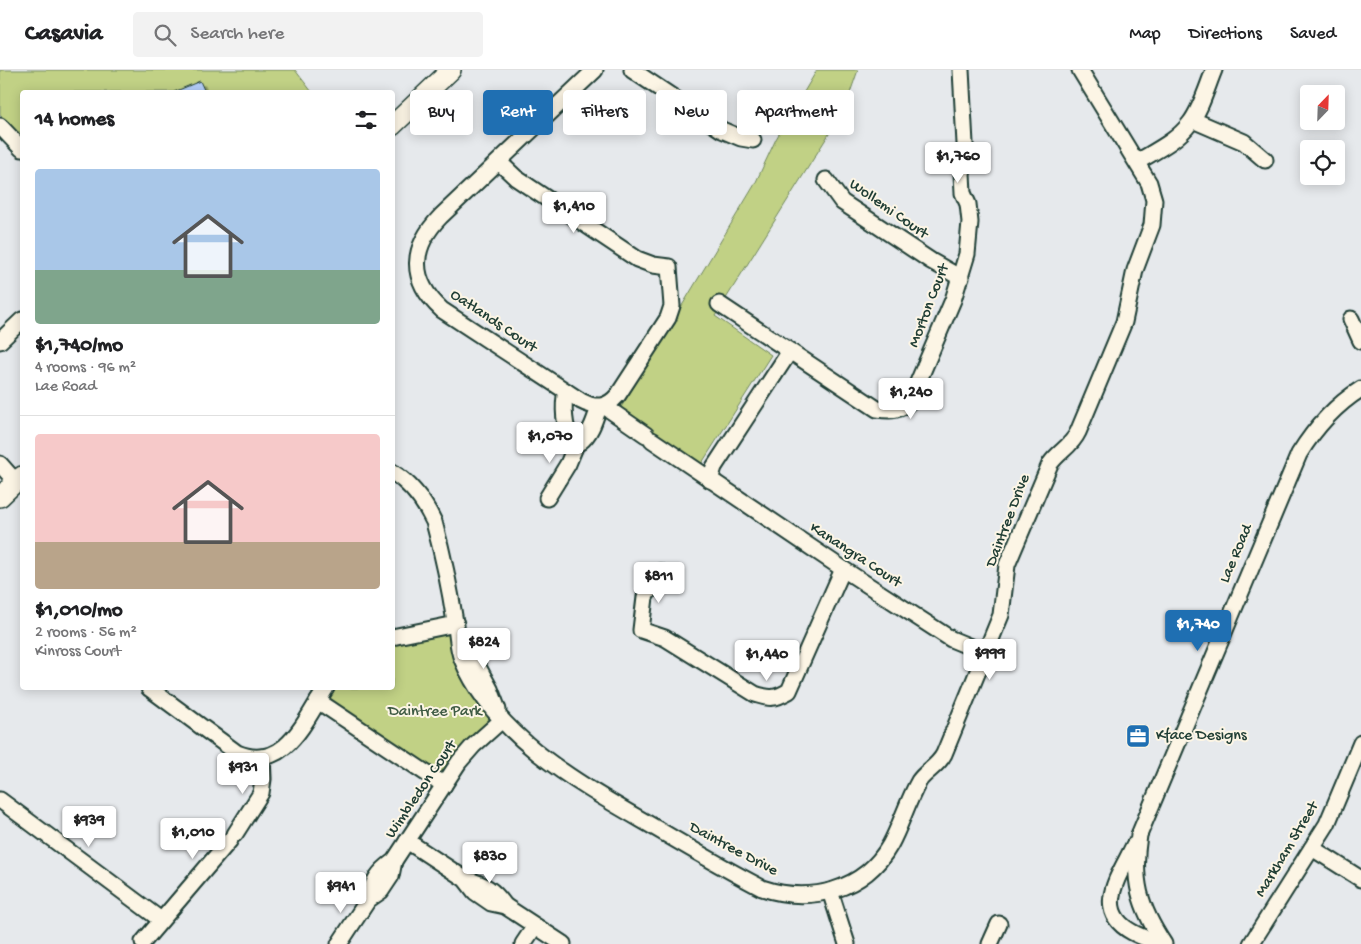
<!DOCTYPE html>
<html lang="en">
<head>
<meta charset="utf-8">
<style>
	:root { --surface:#fff; --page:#f2f2f2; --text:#202124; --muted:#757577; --line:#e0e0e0; --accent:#1f6fb2 }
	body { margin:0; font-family:"Gochi Hand",sans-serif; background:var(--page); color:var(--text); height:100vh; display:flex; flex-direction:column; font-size:19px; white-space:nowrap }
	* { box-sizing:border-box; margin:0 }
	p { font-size:16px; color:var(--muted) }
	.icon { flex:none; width:28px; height:28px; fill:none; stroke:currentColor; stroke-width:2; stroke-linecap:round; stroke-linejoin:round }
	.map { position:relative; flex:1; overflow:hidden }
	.details { position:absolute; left:20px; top:20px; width:375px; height:600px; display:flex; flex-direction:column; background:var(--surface); border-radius:5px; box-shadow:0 2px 12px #0003 }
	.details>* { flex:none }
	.hud { position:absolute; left:410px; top:20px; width:475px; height:45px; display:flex; gap:10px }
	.needle { width:32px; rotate:23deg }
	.controls { position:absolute; left:1300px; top:15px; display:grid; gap:10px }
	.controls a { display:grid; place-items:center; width:45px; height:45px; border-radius:5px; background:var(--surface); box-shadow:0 2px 12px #0003; font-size:25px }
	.price { position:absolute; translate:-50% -42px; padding:0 11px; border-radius:5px; background:#fff; color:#222; font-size:16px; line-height:32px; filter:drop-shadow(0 1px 2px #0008) }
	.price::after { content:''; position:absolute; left:50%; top:30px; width:15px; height:11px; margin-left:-8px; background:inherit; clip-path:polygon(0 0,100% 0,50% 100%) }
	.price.on { background:var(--accent); color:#fff }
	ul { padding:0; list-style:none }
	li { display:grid; align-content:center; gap:10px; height:265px; padding:0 15px }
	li+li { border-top:1px solid var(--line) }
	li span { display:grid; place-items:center; height:155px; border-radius:5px; color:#555 }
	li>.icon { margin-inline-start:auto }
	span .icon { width:90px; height:90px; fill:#fffc; stroke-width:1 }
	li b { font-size:21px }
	h2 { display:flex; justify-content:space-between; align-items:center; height:60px; padding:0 15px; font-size:21px }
	.chip { padding:0 18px; border-radius:5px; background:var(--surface); box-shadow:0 2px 12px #0003; font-size:18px; line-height:45px }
	.chip.on { background:var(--accent); color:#fff }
	header { display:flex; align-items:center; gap:30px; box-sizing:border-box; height:70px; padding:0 25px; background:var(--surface); border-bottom:1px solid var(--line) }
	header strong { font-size:24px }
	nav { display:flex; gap:28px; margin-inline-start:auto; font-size:18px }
	.search { width:350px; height:45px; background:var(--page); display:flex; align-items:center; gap:12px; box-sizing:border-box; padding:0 18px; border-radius:5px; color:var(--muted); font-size:19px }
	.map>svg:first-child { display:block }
	.green { fill:#c1d185; stroke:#70875c }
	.building { fill:#b4cefb; stroke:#1f3d34; filter:url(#shadow) }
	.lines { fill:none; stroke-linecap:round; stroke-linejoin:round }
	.minor-casing { stroke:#1f3d34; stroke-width:19 }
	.tertiary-casing { stroke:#1f3d34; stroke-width:22 }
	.minor { stroke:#fcf5e5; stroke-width:15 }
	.tertiary { stroke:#fcf5e5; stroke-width:19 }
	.labels { text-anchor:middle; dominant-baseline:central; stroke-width:4; stroke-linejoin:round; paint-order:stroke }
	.street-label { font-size:16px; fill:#1f3d34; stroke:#fcf5e5 }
	.park-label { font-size:16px; fill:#3f5b44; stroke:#fcf5e5 }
	.poi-label { font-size:16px; fill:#1f3d34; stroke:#fcf5e5; text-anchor:start }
</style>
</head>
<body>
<header>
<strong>Casavia</strong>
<div class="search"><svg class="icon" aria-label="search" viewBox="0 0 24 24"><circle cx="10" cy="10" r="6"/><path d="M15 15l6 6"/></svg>Search here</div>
<nav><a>Map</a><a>Directions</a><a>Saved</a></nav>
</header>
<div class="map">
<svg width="1361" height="874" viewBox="0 0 1361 874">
	<defs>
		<filter id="shadow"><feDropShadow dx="4.5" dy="4.5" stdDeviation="0" flood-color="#0004"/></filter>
	</defs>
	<rect width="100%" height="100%" fill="#e6e9ec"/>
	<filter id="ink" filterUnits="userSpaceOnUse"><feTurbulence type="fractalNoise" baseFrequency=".02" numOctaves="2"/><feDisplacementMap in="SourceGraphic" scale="10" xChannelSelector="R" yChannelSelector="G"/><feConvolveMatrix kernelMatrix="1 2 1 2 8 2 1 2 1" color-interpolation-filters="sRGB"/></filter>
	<g filter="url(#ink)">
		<g class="green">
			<polygon points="0,0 295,0 312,22 22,22 22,69 0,44"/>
			<polygon points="817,0 858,0 844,40 715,246 771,285 700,396 620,339 755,114 776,69"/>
			<polygon points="450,563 494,650 442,706 324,631 336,618 392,618 393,574"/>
		</g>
		<polygon class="building" points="200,11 205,22 174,22"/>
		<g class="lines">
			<defs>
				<g id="minor">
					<polyline points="632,0 722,60 741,68 753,70"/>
					<polyline points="1193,50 1244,72 1265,90"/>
					<polyline points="0,56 22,79"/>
					<path d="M499,92L516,108L637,189L653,195L669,197L672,236L668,248L618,325C607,338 596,339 581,331L442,240C408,209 411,177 441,146L595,0"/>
					<path d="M1137,92C1155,81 1177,71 1190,53C1201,39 1207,17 1214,0"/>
					<polyline points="826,110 842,132 931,191 961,208"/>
					<path d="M719,234L877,339C891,341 900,341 910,331L953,230L967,184L970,152L968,134L963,123L962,103L966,92L961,0"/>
					<polyline points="1351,249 1361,271"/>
					<polyline points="0,271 22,250"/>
					<path d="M566,321C563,334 563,360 573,370L580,372C591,364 595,349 599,337"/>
					<polyline points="604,336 646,365"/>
					<polyline points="652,370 843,499 951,569 985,583"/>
					<polyline points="0,394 16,412"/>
					<path d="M392,402C412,414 424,431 434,452C443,485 450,519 455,552C458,565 457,577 462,589C496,671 587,718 659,760C693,780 727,800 762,818C810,834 864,821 890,775C901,755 907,732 919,711C926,701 938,696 944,684L1001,545L1007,495L1050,394C1059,381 1071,377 1078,362L1124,252L1135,200L1152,155L1154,130L1149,113L1080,0"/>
					<polyline points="710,410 714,397 790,281"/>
					<polyline points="547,428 568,394 577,372"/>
					<path d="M660,502L645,527L641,560L665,568L755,624C770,629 775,629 789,621L843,499"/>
					<polyline points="392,567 456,554"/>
					<polyline points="463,569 490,619 498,640"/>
					<path d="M149,618L237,683C285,703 305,650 326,618"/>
					<polyline points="318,631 444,715"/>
					<polyline points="0,730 161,850"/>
					<polyline points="235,764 261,723 263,709 262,687"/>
					<polyline points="407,771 465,809 475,822 491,833 505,836 563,874"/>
					<path d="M1134,775C1120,805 1092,840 1132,862C1141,867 1151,870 1161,874"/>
					<polyline points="1312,778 1361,809"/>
					<path d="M465,809C484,814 493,819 505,836"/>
					<polyline points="830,821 847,874"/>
					<path d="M368,830C373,811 378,802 394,791L459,692L473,676L502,650"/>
					<polyline points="143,872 230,770"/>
					<polyline points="339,874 368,830 381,821 391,806 394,791"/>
					<polyline points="523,874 535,856"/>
					<polyline points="990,874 999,854"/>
					<path d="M1164,874C1139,836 1132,810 1139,765L1299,384C1315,358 1334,336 1361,319"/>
					<polyline points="1251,874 1327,754 1361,673"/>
				</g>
				<g id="tertiary">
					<polyline points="392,56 451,0"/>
					<polyline points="0,427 22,406"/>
				</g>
			</defs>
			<use href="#minor" class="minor-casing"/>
			<use href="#tertiary" class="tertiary-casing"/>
			<use href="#minor" class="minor"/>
			<use href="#tertiary" class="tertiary"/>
		</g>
	</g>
	<defs>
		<symbol id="office-square" viewBox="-11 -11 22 22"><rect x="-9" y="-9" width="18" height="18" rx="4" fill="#1f6fb2" stroke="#fcf5e5"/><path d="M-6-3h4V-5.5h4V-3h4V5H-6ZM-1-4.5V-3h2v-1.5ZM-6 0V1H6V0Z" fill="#fff"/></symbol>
	</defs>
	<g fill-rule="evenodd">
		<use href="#office-square" x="1124" y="652" width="28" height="28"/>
	</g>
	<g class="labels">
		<g class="street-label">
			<text transform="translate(888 140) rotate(35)">Wollemi Court</text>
			<text transform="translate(930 236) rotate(-69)">Morton Court</text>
			<text transform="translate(493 252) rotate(34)">Oatlands Court</text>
			<text transform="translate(1009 451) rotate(-69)">Daintree Drive</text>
			<text transform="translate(1237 484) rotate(-67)">Lae Road</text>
			<text transform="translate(855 486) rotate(33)">Kanangra Court</text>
			<text transform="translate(422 720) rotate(-56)">Wimbledon Court</text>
			<text transform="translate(733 780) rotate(28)">Daintree Drive</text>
			<text transform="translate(1288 780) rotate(-59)">Markham Street</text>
		</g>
		<g class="park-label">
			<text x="435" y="642">Daintree Park</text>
		</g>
		<g class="poi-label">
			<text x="1156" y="666">Kface Designs</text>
		</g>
	</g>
</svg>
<div class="controls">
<a><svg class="needle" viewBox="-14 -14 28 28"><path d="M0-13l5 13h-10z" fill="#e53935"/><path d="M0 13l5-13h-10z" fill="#757577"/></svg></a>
<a><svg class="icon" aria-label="locate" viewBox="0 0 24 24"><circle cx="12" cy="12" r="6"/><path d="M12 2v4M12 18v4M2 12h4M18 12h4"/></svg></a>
</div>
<b class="price" style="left:958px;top:114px">$1,760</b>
<b class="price" style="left:574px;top:164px">$1,410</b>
<b class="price" style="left:911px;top:350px">$1,240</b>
<b class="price" style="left:550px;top:394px">$1,070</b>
<b class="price" style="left:659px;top:534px">$811</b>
<b class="price on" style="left:1198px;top:582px">$1,740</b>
<b class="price" style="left:484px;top:600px">$824</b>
<b class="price" style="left:990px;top:611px">$999</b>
<b class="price" style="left:767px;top:612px">$1,440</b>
<b class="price" style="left:243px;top:725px">$931</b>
<b class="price" style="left:89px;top:778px">$939</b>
<b class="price" style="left:193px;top:790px">$1,010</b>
<b class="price" style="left:490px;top:814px">$830</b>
<b class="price" style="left:341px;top:844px">$941</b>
<div class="hud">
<a class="chip">Buy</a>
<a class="chip on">Rent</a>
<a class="chip">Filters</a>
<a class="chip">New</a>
<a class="chip">Apartment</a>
</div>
<section class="details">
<h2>14 homes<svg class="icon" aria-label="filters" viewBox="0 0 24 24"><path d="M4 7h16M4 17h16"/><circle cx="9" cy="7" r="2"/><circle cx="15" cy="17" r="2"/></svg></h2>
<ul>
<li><span style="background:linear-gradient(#a9c7e8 65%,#7fa58c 0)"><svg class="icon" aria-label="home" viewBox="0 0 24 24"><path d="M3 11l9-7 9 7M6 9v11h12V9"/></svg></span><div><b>$1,740/mo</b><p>4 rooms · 96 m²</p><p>Lae Road</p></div></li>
<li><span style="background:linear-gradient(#f6c9c9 70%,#b9a48a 0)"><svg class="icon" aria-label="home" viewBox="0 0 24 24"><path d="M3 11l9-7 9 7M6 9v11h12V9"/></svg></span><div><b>$1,010/mo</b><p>2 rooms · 56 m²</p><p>Kinross Court</p></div></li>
</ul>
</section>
</div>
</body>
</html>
